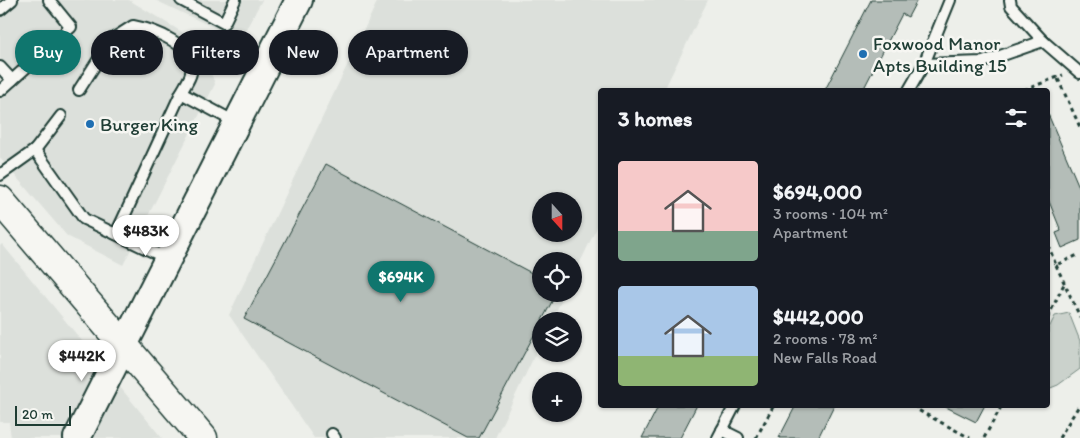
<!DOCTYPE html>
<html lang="en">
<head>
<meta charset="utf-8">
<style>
	:root { --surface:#171b24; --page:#242831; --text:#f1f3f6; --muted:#9ea1a6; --accent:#0f766e }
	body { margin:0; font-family:Itim,sans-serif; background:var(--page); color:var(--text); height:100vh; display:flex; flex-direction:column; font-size:19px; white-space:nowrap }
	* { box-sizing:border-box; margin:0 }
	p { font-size:16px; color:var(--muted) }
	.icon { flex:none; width:28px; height:28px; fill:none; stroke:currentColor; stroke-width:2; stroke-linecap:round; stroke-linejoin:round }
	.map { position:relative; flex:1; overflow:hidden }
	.panel { position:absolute; left:598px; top:88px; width:452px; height:320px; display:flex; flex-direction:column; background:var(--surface); border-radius:5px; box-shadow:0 1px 4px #0004 }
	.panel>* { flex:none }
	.banner { position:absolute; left:15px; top:30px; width:475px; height:45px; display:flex; gap:10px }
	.needle { width:32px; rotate:159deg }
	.fabs { position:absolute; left:532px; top:192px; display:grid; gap:10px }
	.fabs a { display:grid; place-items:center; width:50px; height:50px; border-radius:50%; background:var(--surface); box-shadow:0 1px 4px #0004; font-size:25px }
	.scale { position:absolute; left:15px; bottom:12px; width:56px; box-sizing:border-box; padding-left:5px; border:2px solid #1f3d34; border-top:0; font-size:14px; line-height:18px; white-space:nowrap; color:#1f3d34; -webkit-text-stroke:4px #f6f6f2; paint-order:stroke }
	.price { position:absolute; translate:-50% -42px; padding:0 11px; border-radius:18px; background:#fff; color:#222; font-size:16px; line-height:32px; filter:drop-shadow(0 1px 2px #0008) }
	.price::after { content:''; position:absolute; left:50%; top:30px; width:15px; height:11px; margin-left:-8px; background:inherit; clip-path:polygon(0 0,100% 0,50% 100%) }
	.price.selected { background:var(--accent); color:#fff }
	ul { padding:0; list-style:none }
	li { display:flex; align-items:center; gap:15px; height:125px; padding:0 20px }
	li span { display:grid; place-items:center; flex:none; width:140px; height:100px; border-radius:5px; color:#555 }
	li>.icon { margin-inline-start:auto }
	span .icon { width:60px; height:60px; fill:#fffc; stroke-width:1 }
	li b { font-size:21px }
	h2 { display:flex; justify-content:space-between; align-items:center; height:60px; padding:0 20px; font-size:21px }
	.chip { padding:0 18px; border-radius:22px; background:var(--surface); box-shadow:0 1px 4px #0004; font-size:18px; line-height:45px }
	.chip.selected { background:var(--accent); color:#fff }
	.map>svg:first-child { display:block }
	.built { fill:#dce0db; fill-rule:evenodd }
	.green { fill:#cbd2cc; stroke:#758880 }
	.building { fill:#b4bdb8; stroke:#1f3d34 }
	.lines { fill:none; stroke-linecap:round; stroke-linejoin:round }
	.lane-casing { stroke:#1f3d34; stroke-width:14 }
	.secondary-casing { stroke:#1f3d34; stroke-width:30 }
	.primary-casing { stroke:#1f3d34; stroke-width:31 }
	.path { stroke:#1f3d34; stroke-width:3; stroke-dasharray:4 4; stroke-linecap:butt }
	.lane { stroke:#f6f6f2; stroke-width:10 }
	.secondary { stroke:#f6f6f2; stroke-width:26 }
	.primary { stroke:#f6f6f2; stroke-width:28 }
	.poi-dot { fill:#1f6fb2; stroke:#f6f6f2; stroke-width:2 }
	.labels { text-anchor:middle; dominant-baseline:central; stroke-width:5; stroke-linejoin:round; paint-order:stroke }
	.poi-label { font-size:19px; fill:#1f3d34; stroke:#f6f6f2; text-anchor:start }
</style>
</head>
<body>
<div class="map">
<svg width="1080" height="438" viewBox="0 0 1080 438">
	<rect width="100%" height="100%" fill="#edefea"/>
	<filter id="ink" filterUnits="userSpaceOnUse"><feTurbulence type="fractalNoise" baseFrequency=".02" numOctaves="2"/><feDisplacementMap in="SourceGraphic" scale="10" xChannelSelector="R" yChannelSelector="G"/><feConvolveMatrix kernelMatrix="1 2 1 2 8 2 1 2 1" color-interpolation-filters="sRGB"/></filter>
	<g filter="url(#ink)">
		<g class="built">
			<polygon points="0,0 129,0 200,43 215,84 123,265 67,236 0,158"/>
			<polygon points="155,0 262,0 240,40"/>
			<path d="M378,0H708L664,90H600V221L574,275V261H541V294H565L551,321H541V342L495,438H314L229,315ZM541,201H574V234H541Z"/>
			<polygon points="2,244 162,438 11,438 9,422 0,422 0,246"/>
		</g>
		<polygon class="green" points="1069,313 1080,341 1080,369 1058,385 1048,389 1048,330 1055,316"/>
		<g class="building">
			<polygon points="871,0 917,0 908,17 902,14 863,90 825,90"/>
			<polygon points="1048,114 1080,189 1080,240 1062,248 1056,233 1061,231 1048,199"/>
			<polygon points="326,164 541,278 541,294 556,294 479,438 468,438 244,319"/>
			<polygon points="659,405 697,405 680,438 642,438"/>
			<polygon points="796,405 834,405 818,438 779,438"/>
			<polygon points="942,405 985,405 976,422"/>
		</g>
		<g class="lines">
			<defs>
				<g id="lane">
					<polyline points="181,0 224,23 235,0"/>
					<polyline points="1010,0 1011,6 1043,41"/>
					<polyline points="0,10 12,0"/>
					<polyline points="924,64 983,62 1043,41 1080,73"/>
					<polyline points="0,67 12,80"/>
					<path d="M79,90L111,40L133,26C154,30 196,44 191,73C190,79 184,87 181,93"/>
					<polyline points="909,90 924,64 950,0"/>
					<polyline points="0,91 71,27 49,0"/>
					<polyline points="35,150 61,116"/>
					<polyline points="0,175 35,150 84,219 168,259"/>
					<polyline points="116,234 181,93 237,123"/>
					<polyline points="722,430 738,438"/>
					<polyline points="332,434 335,438"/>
					<polyline points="718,438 735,405"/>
				</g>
				<polyline id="secondary" points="77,438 299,0"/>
				<polyline id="primary" points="0,200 203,438"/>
			</defs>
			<use href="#lane" class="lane-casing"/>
			<use href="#secondary" class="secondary-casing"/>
			<use href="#primary" class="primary-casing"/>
			<g class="path">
				<polyline points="1058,79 1080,127"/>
				<polyline points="1024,90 1063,75"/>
				<polyline points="1048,245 1056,265 1080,254"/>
				<polyline points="1056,265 1080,317"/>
				<polyline points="1048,317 1064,284"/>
				<polyline points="918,405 916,409 970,438"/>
				<polyline points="756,438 774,405"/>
				<polyline points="984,438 1002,405"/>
				<polyline points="1059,438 1080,404"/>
			</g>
			<use href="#lane" class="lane"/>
			<use href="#secondary" class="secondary"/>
			<use href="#primary" class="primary"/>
		</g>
	</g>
	<g class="poi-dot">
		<circle cx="863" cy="54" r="5"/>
		<circle cx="90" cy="124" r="5"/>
	</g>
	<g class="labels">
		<g class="poi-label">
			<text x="873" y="43">Foxwood Manor<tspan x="873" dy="22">Apts Building 15</tspan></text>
			<text x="100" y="124">Burger King</text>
		</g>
	</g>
</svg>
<div class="fabs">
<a><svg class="needle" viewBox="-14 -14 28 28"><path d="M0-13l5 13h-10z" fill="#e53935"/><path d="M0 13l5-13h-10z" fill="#9ea1a6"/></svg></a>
<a><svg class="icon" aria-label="locate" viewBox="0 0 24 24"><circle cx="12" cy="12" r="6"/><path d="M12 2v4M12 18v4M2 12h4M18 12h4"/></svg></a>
<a><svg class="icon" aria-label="layers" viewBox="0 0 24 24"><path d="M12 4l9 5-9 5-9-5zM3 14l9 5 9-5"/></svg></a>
<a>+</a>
</div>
<div class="scale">20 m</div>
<b class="price" style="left:146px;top:257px">$483K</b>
<b class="price selected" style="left:401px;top:303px">$694K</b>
<b class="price" style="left:82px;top:382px">$442K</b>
<div class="banner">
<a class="chip selected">Buy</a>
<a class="chip">Rent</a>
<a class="chip">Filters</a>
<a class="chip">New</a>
<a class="chip">Apartment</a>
</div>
<section class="panel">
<h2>3 homes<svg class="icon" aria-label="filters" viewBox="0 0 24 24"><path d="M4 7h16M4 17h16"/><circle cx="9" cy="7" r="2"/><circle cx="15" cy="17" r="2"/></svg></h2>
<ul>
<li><span style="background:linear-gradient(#f6c9c9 70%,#7fa58c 0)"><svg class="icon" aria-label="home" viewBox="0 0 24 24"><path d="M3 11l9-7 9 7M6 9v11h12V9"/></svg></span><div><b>$694,000</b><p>3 rooms · 104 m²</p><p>Apartment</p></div></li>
<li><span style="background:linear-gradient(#a9c7e8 70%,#8fb573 0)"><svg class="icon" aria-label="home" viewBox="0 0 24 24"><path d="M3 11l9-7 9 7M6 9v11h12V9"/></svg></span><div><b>$442,000</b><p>2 rooms · 78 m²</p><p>New Falls Road</p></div></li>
</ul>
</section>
</div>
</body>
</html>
